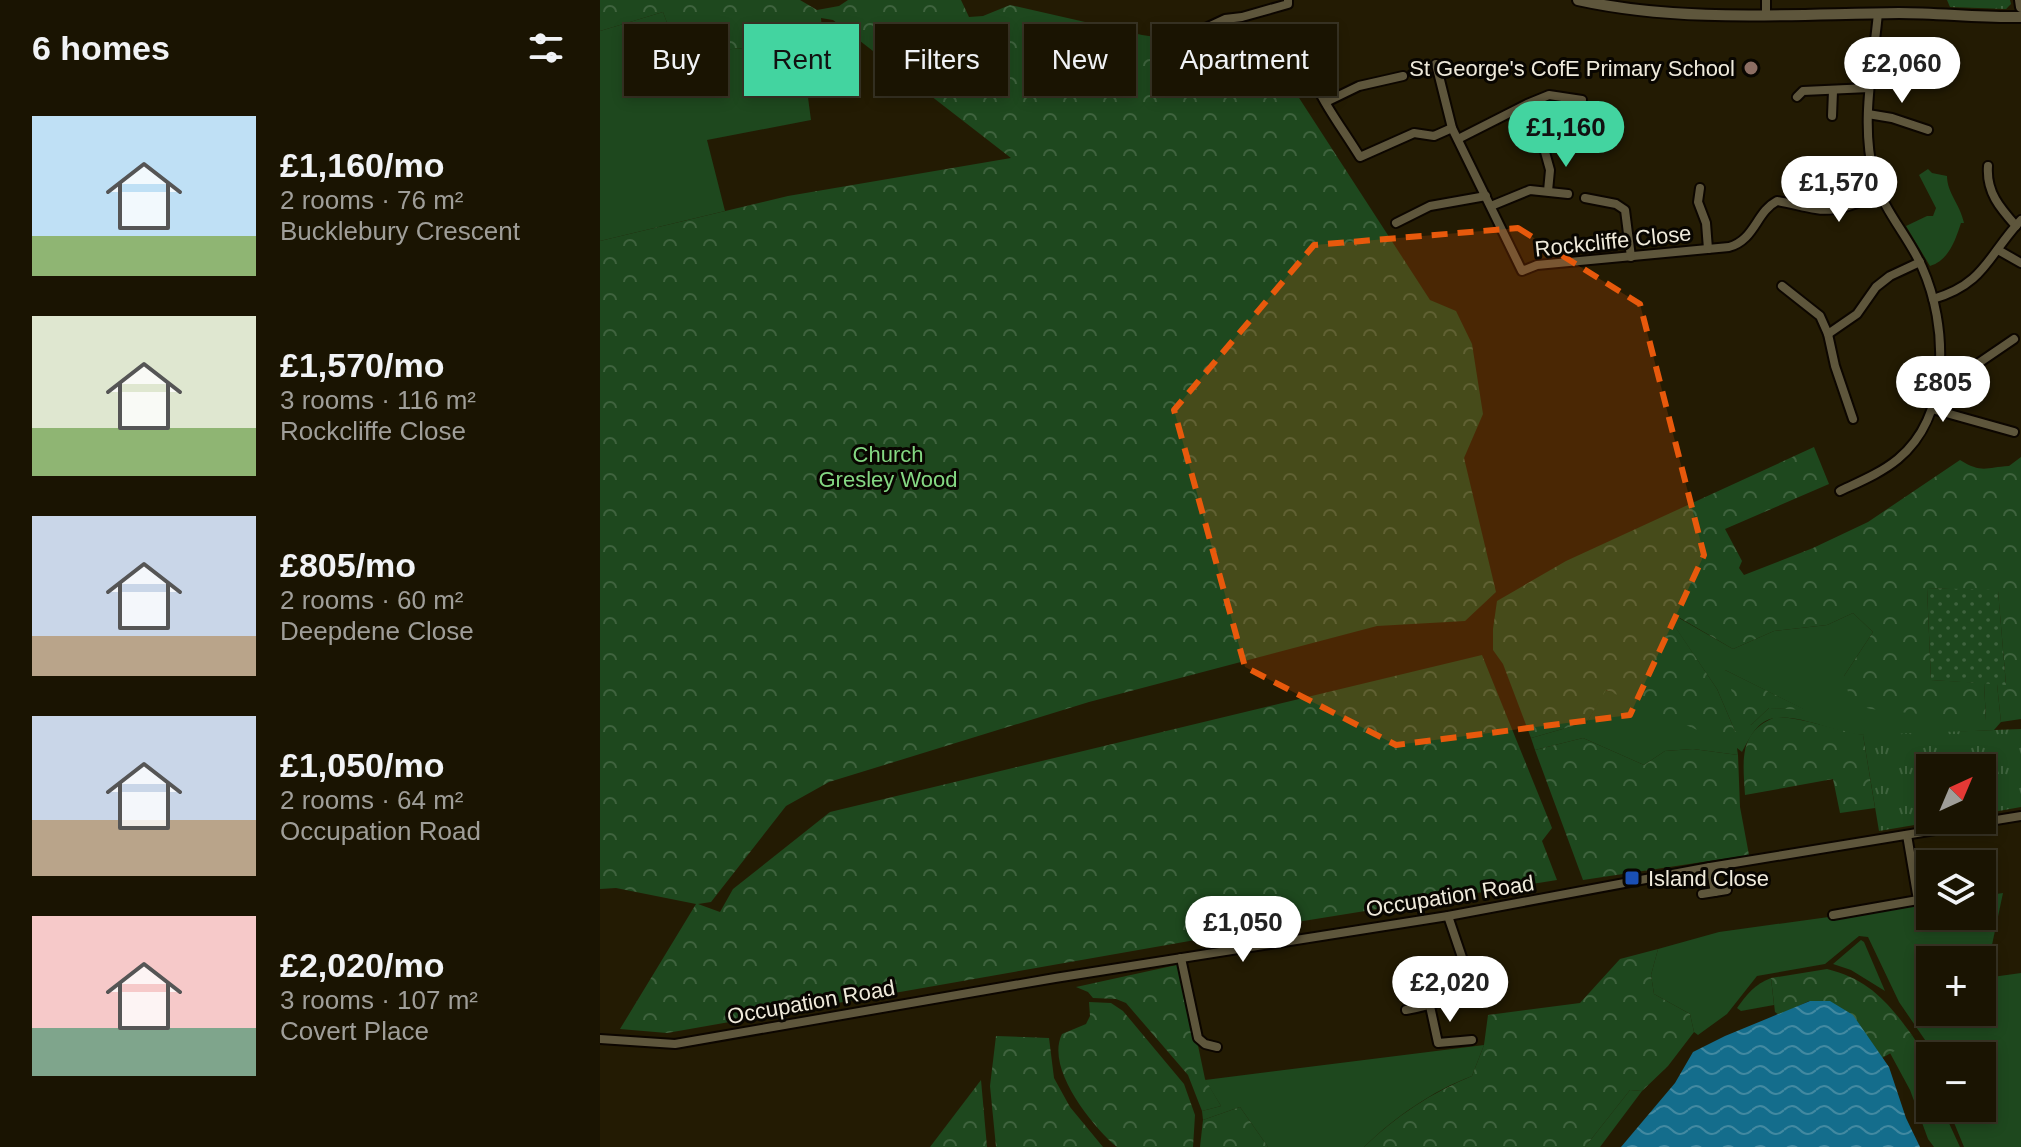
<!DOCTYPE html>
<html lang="en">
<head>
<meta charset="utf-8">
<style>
	:root { --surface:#1a1402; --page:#231d0c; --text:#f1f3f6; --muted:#9f9e99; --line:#383324; --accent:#43d4a0 }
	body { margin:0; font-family:Arial,sans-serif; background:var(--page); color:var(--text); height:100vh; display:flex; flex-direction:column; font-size:30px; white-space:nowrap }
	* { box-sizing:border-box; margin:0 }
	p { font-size:26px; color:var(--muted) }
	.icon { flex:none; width:44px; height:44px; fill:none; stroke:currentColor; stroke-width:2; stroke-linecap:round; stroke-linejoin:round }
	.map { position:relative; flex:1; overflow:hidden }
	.panel { display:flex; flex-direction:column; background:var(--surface); width:600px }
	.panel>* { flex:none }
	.hud { position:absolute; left:24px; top:24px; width:760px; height:72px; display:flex; gap:16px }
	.needle { width:52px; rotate:44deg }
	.tools { position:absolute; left:1316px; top:754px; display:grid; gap:16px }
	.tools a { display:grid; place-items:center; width:80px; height:80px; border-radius:0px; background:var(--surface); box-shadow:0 4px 12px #0003,0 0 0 2px var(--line); font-size:40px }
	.price { position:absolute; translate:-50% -68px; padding:0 18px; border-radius:28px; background:#fff; color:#222; font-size:26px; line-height:52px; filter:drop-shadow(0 2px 4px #0008) }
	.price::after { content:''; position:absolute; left:50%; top:48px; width:24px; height:18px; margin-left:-12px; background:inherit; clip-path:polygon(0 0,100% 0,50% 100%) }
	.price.on { background:var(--accent); color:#111 }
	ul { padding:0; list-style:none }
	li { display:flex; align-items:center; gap:24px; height:200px; padding:0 32px }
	li span { display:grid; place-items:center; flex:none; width:224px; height:160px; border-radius:0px; color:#555 }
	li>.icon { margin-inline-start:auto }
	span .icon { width:96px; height:96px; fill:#fffc; stroke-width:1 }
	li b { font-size:34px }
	h2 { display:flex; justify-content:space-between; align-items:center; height:96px; padding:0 32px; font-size:34px }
	.tag { padding:0 28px; border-radius:0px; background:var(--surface); box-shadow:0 4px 12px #0003,0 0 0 2px var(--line); font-size:28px; line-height:72px }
	.tag.on { background:var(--accent); color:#111 }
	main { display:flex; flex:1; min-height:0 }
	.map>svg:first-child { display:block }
	.grass { fill:#1e481e; fill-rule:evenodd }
	.forest { fill:url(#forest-crowns) }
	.park { fill:url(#park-tufts) }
	.garden { fill:url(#garden-dots) }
	.water { fill:url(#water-waves) }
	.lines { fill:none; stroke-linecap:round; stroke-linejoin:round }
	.minor-casing { stroke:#0c0600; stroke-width:12 }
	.tertiary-casing { stroke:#0c0600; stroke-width:14 }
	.minor { stroke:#5e563c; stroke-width:8 }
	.tertiary { stroke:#5e563c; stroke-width:10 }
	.marked { fill:#e8590c; fill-opacity:0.2; stroke:#e8590c; stroke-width:6; stroke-dasharray:16 10; stroke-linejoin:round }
	.education-dot { fill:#8d6e63; stroke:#090601; stroke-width:3 }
	.transit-dot { fill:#1a4fb4; stroke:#090601; stroke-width:3 }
	.labels { text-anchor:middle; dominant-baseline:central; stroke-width:6; stroke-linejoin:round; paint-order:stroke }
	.poi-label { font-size:22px; fill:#efeadb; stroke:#090601; text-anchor:end }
	.street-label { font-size:22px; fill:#efeadb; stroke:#090601 }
	.park-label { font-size:22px; fill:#84d882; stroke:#090601 }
</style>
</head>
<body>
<main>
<section class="panel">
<h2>6 homes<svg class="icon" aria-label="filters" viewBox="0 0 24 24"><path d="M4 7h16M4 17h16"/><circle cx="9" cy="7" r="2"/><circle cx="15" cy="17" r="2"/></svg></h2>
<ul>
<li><span style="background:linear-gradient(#bfe0f5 75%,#8fb573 0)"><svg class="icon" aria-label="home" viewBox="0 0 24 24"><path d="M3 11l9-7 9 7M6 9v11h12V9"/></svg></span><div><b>£1,160/mo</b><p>2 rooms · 76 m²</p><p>Bucklebury Crescent</p></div></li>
<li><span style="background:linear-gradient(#dfe7d0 70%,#8fb573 0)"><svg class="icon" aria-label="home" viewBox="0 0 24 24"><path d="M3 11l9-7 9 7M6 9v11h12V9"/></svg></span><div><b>£1,570/mo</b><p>3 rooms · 116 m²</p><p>Rockcliffe Close</p></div></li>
<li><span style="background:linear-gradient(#c9d6e8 75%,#b9a48a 0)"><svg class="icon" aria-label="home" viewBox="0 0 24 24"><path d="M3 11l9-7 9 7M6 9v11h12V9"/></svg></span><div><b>£805/mo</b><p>2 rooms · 60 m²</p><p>Deepdene Close</p></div></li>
<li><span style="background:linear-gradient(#c9d6e8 65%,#b9a48a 0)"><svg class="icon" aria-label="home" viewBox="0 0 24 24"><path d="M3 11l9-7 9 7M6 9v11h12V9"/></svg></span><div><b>£1,050/mo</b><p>2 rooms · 64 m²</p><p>Occupation Road</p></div></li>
<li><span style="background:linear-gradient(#f6c9c9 70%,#7fa58c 0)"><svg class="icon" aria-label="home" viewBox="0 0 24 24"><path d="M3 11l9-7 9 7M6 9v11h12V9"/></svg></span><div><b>£2,020/mo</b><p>3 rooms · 107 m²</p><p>Covert Place</p></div></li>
</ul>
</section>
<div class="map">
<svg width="1421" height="1147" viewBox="0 0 1421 1147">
	<defs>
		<pattern id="forest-crowns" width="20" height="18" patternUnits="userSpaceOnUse" patternTransform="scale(2)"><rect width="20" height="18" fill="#1e481e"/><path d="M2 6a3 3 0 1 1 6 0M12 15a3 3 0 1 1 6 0" fill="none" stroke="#3f633e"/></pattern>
		<pattern id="park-tufts" width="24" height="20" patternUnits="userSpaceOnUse" patternTransform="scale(2)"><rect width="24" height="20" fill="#1e481e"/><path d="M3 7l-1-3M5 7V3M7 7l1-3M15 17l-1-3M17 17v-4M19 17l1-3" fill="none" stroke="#3f633e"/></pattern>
		<pattern id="garden-dots" width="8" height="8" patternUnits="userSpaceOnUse" patternTransform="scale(2)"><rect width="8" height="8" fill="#1e481e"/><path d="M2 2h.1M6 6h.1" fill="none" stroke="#3f633e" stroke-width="1.8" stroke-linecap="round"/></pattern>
		<pattern id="water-waves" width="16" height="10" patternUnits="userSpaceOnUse" patternTransform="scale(2)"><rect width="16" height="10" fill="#146d8c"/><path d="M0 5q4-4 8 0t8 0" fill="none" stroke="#4289a1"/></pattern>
	</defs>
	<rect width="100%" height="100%" fill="#231b03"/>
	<g class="grass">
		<polygon points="63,12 78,52 205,45 212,79 207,90 211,120 107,140 125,211 0,241 0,31"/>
		<path d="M1328,169L1332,173L1347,176C1347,193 1360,204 1364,223H1361C1355,241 1349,260 1330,266L1306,226L1327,216H1333L1336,208L1319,175Z"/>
		<path d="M1253,613L1273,632L1244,676L1386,720L1384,683L1397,684L1401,722L1394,730C1351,732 1307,736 1265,735C1237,734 1201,714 1175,718C1157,720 1150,738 1142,752L1137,748L1138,755L1093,749L1065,751L1044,765L983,738L935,750L931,738L987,722L1005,690L1135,731L1117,689L1073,624L1079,618L1133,649L1174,631L1227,625ZM1124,670H1125L1203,709L1169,708L1151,725Z"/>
		<path d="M1403,893L1385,978L1421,973V1147H1364L1348,1108H1382V1056H1336L1299,1002L1268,937L1259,936L1225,964L1157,976L1127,1014L1098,1035L1094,1032L1090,1014L1054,994L1051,975L1058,949L1119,932L1330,903V916H1382V896ZM1330,960H1382V1012H1330Z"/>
		<polygon points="1261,940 1264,942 1285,991 1251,970 1233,964"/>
		<path d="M1171,978L1174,1005L1141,1011L1137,1008C1147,994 1155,984 1171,978Z"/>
		<polygon points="1312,1035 1330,1063 1330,1108 1342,1108 1360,1147 1334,1147 1328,1139 1310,1090 1290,1053"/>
		<path d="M884,1045L872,1076C832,1091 795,1117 764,1147H668L640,1107L603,1120L602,1111L621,1106L605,1080Z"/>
		<polygon points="1030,1090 1042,1091 1000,1147 985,1147"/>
	</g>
	<g class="forest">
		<polygon points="0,0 200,0 217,10 239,6 248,0 361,0 369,17 383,16 410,5 542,35 589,42 682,24 690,84 830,300 856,311 872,344 883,414 864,458 896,592 865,621 777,626 489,702 229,782 186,806 111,902 98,904 120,912 133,889 230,812 882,655 952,828 942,841 957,880 697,922 67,1033 20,1029 96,904 16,888 0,889 0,241 188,196 411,158 233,20 221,18 223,44 78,52 63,12 0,31"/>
		<path d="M1214,447L1229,484L1125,529L1142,561L1139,568L1144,575L1213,548L1268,522L1360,460C1382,474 1387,467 1409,466L1421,457V719L1401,722L1397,684H1406L1398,591L1327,588L1331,680L1384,683L1386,721L1271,709L1251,704L1244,676L1273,632L1253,613L1227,625L1174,631L1133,649L1080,618L1074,625L1117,689L1135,731L1142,736L1136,747L1006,690L987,722L931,738L903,664L893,650V629L897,601L966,561Z"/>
		<polygon points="1123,669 1206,710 1169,708 1151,725 1144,722"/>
		<path d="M1176,717C1206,718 1233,730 1263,735L1275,808L1240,813L1233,779L1145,795C1143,761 1138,731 1176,717Z"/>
		<polygon points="983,738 1044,765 1065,751 1093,749 1138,755 1140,807 1149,855 983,880 935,750"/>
		<path d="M1058,949L1051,975L1054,994L1090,1014L1094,1032L1068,1066L1042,1091L1030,1090L985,1147H764C795,1117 832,1092 872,1076L884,1045L888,1015L980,1003L1020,959Z"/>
		<polygon points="581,964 605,1079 621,1106 602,1111 588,1075 526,1003 516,999 493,998 488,992 476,987"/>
		<path d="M1227,969C1268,979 1287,1001 1312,1035L1298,1049L1282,1058L1268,1038L1209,1001L1179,1015L1175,1012L1171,978Z"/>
		<path d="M489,1002L511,1003L523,1011L584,1084L595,1115L593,1147H517C492,1126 445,1068 462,1034L486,1024L490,1016Z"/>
		<polygon points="396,1036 449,1038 454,1078 470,1107 503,1147 396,1147 390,1086"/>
		<polygon points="381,1080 387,1147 330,1147"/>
		<polygon points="640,1107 668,1147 600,1147 603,1120"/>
	</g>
	<g class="park">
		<polygon points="1347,0 1410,0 1411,4 1406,9 1350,7"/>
		<polygon points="1421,729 1421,807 1382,814 1382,768 1330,768 1330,820 1344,820 1279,831 1263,735"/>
	</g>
	<polygon class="garden" points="1327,588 1398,590 1406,685 1331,680"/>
	<polygon class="water" points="1210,1001 1230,1001 1253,1015 1289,1067 1306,1118 1320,1147 1021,1147 1075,1083 1093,1052 1125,1036"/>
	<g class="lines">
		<defs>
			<g id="minor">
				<polyline points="1166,14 1166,0"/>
				<path d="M701,31C706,44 705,56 709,68C720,100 743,129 760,157L814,133L834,136L852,128"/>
				<polyline points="568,41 595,33 625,19 642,17 688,4 688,0"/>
				<path d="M836,64L852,128L922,271L937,265L1129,247C1155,240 1156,212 1177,201C1190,203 1203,207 1216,209C1237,213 1260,202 1280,194"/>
				<polyline points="1197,97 1203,91 1269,88"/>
				<polyline points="726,102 759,86 803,76"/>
				<polyline points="1268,114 1292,118 1328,130"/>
				<polyline points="1232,116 1233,91"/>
				<polyline points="858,139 927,104 949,95 982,100"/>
				<polyline points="945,152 950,170 948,191"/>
				<path d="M1388,166C1386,192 1400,208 1416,226"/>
				<polyline points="1100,188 1098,202 1106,223 1108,249"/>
				<polyline points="985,198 1016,204 1025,210 1031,257"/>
				<polyline points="891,206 930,190 968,194"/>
				<polyline points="796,223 830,206 886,196"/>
				<polyline points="1398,250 1421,263"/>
				<polyline points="1182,286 1220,316 1228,334 1235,366 1253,419"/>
				<path d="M1333,299C1385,284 1388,255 1421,220"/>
				<polyline points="1228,334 1257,314 1276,287 1290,276 1320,262"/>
				<polyline points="1340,372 1367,371 1414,339"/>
				<polyline points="1332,409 1414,432"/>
				<path d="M1240,491C1259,482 1281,473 1298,459C1351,415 1348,325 1322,267C1308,235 1283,211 1274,176C1260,123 1273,67 1278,13"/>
				<polyline points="1110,867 1115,892"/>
				<polyline points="1102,894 1127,890"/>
				<polyline points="1233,915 1318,900 1307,835"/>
				<polyline points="581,958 598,1038 605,1044 617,1047"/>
				<polyline points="830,1006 838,1043 872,1040"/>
				<path d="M806,1010C835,1005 849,1001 869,978L848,916"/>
				<polyline points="0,1039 75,1044 455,978 848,916 1110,867 1421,816"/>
			</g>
			<g id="tertiary">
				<path d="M978,0C1082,23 1193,14 1299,13C1340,13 1380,18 1421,17"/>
				<polyline points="1420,0 1421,7"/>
			</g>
		</defs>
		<use href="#minor" class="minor-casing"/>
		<use href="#tertiary" class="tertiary-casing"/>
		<use href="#minor" class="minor"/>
		<use href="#tertiary" class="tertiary"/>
	</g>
	<path class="marked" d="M918,228L1040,304L1104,555L1030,715L796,745L645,667L574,410L714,245Z"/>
	<circle class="education-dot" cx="1151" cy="68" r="8"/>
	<rect class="transit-dot" x="1024" y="870" width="16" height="16" rx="4"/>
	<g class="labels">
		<g class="poi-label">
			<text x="1135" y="68">St George's CofE Primary School</text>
			<text x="1048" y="878" text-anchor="start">Island Close</text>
		</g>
		<g class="street-label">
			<text transform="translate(1013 241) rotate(-6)">Rockcliffe Close</text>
			<text transform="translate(850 896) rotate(-9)">Occupation Road</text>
			<text transform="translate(211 1002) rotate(-10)">Occupation Road</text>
		</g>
		<g class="park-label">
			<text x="288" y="454">Church<tspan x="288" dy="25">Gresley Wood</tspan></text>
		</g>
	</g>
</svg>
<div class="tools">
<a><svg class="needle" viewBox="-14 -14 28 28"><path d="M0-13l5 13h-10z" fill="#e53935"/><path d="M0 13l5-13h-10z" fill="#9f9e99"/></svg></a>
<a><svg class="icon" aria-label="layers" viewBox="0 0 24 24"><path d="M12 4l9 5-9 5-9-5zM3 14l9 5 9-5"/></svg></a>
<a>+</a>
<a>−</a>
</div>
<b class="price" style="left:1302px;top:105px">£2,060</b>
<b class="price on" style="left:966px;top:169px">£1,160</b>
<b class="price" style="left:1239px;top:224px">£1,570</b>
<b class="price" style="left:1343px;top:424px">£805</b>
<b class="price" style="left:643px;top:964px">£1,050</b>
<b class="price" style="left:850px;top:1024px">£2,020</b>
<div class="hud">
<a class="tag">Buy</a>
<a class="tag on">Rent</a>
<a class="tag">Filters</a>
<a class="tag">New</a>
<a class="tag">Apartment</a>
</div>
</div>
</main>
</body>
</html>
